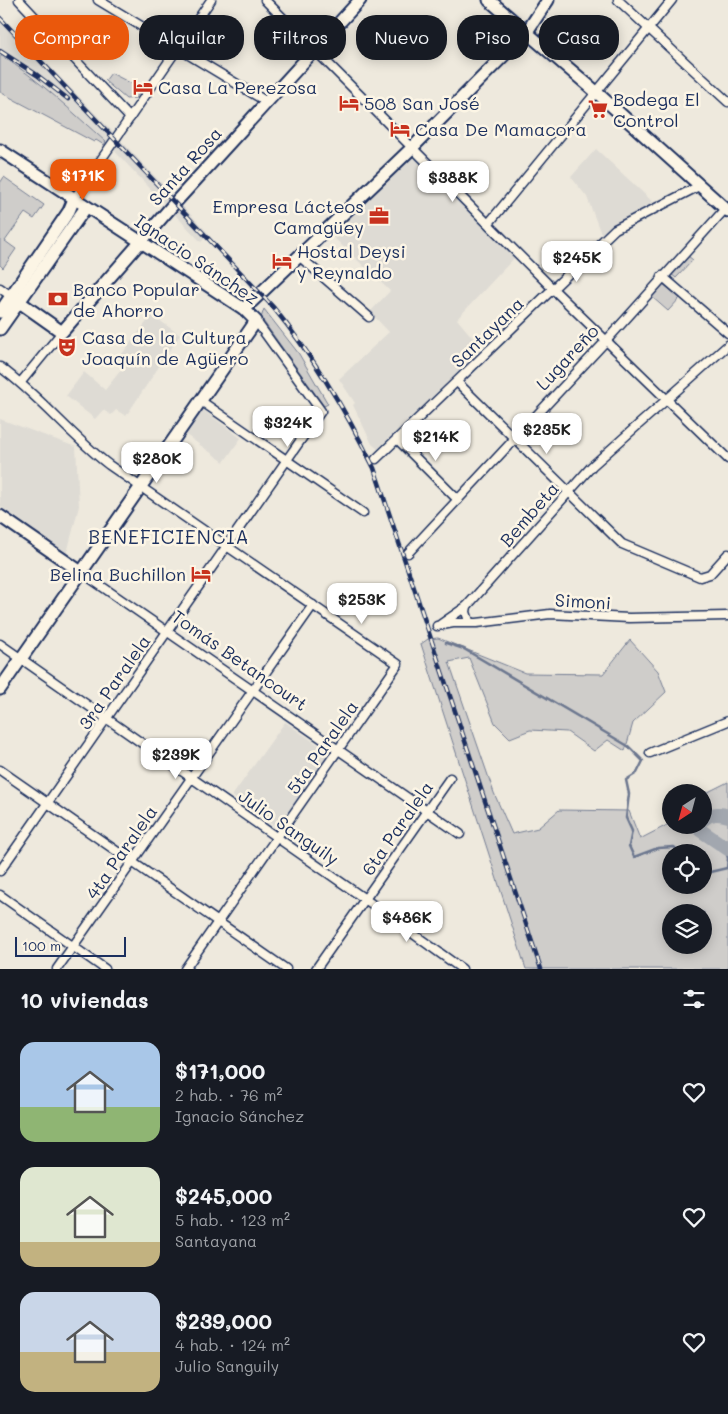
<!DOCTYPE html>
<html lang="es">
<head>
<meta charset="utf-8">
<style>
	:root { --surface:#171b24; --page:#20242c; --text:#f1f3f6; --muted:#9ea1a6; --accent:#ea580c }
	body { margin:0; font-family:Mali,sans-serif; background:var(--page); color:var(--text); height:100vh; display:flex; flex-direction:column; font-size:19px; white-space:nowrap }
	* { box-sizing:border-box; margin:0 }
	p { font-size:16px; color:var(--muted) }
	.icon { flex:none; width:28px; height:28px; fill:none; stroke:currentColor; stroke-width:2; stroke-linecap:round; stroke-linejoin:round }
	.map { position:relative; height:969px; overflow:hidden }
	.side { display:flex; flex-direction:column; background:var(--surface); flex:1 }
	.side>* { flex:none }
	.guide { position:absolute; left:15px; top:15px; width:699px; height:45px; display:flex; gap:10px }
	.needle { width:32px; rotate:216deg }
	.controls { position:absolute; left:662px; top:784px; display:grid; gap:10px }
	.controls a { display:grid; place-items:center; width:50px; height:50px; border-radius:50%; background:var(--surface); box-shadow:0 2px 12px #0003; font-size:25px }
	.scale { position:absolute; left:15px; bottom:12px; width:111px; box-sizing:border-box; padding-left:5px; border:2px solid #1b2f5e; border-top:0; font-size:14px; line-height:18px; white-space:nowrap; color:#1b2f5e; -webkit-text-stroke:4px #fcf5e5; paint-order:stroke }
	.price { position:absolute; translate:-50% -42px; padding:0 11px; border-radius:10px; background:#fff; color:#222; font-size:16px; line-height:32px; filter:drop-shadow(0 1px 2px #0008) }
	.price::after { content:''; position:absolute; left:50%; top:30px; width:15px; height:11px; margin-left:-8px; background:inherit; clip-path:polygon(0 0,100% 0,50% 100%) }
	.price.current { background:var(--accent); color:#fff }
	ul { padding:0; list-style:none }
	li { display:flex; align-items:center; gap:15px; height:125px; padding:0 20px }
	li span { display:grid; place-items:center; flex:none; width:140px; height:100px; border-radius:15px; color:#555 }
	li>.icon { margin-inline-start:auto }
	span .icon { width:60px; height:60px; fill:#fffc; stroke-width:1 }
	li b { font-size:21px }
	h2 { display:flex; justify-content:space-between; align-items:center; height:60px; padding:0 20px; font-size:21px }
	.chip { padding:0 18px; border-radius:20px; background:var(--surface); box-shadow:0 2px 12px #0003; font-size:18px; line-height:45px }
	.chip.current { background:var(--accent); color:#fff }
	.map>svg:first-child { display:block }
	.built { fill:#dedbd4 }
	.green { fill:#cfcdca; stroke:#757e94; fill-rule:evenodd }
	.lines { fill:none; stroke-linecap:round; stroke-linejoin:round }
	.stream { stroke:#6c778f; stroke-width:2.5 }
	.river { stroke:#a2a7af; stroke-width:14 }
	.street-casing { stroke:#1b2f5e; stroke-width:11 }
	.secondary-casing { stroke:#1b2f5e; stroke-width:15 }
	.street { stroke:#fcf5e5; stroke-width:8 }
	.secondary { stroke:#fcf5e5; stroke-width:11 }
	.rail-casing { stroke:#1b2f5e; stroke-width:4.5 }
	.rail { stroke:#fcf5e5; stroke-width:2.5; stroke-dasharray:8; stroke-linecap:butt }
	.labels { text-anchor:middle; dominant-baseline:central; stroke-width:5; stroke-linejoin:round; paint-order:stroke }
	.poi-label { font-size:18px; fill:#1b2f5e; stroke:#fcf5e5; text-anchor:start }
	.street-label { font-size:18px; fill:#1b2f5e; stroke:#fcf5e5 }
	.neighbourhood-label { font-size:19px; letter-spacing:1px; fill:#1b2f5e; stroke:#fcf5e5 }
</style>
</head>
<body>
<div class="map">
<svg width="728" height="969" viewBox="0 0 728 969">
	<rect width="100%" height="100%" fill="#eee9dd"/>
	<filter id="ink" filterUnits="userSpaceOnUse"><feTurbulence type="fractalNoise" baseFrequency=".02" numOctaves="2"/><feDisplacementMap in="SourceGraphic" scale="10" xChannelSelector="R" yChannelSelector="G"/><feConvolveMatrix kernelMatrix="1 2 1 2 8 2 1 2 1" color-interpolation-filters="sRGB"/></filter>
	<g filter="url(#ink)">
		<g class="built">
			<polygon points="0,15 115,134 209,234 201,242 106,142 56,98 16,65 0,55"/>
			<polygon points="596,149 655,204 601,234 587,197 571,177"/>
			<polygon points="412,153 516,256 457,319 482,349 378,449 372,444 353,405 355,403 339,379 389,332 370,312 390,291 332,236"/>
			<polygon points="152,315 180,335 126,416 116,410 111,415 103,410 95,419 66,396 84,372 105,390 125,365 118,359"/>
			<polygon points="203,410 241,438 224,462 186,435"/>
			<polygon points="0,419 76,447 79,506 67,553 0,506"/>
			<polygon points="285,722 330,753 277,828 232,796"/>
		</g>
		<g class="green">
			<path d="M0,55C39,79 72,112 106,142L104,145L96,140L94,142L0,92Z"/>
			<polygon points="111,73 142,89 136,98 126,99 105,81"/>
			<polygon points="69,171 80,179 72,191 60,183"/>
			<polygon points="4,177 44,205 34,219 25,213 5,241 16,249 3,268 0,265 0,183"/>
			<polygon points="688,256 693,260 676,278 671,274"/>
			<polygon points="663,284 680,298 668,311 652,297"/>
			<polygon points="264,309 299,354 328,404 324,406 261,318"/>
			<path d="M438,638L525,673L603,674L630,640L658,671L666,692L633,723L625,751L608,740L594,751L567,732L530,730L510,738L495,723L469,658L449,662L494,793L512,834L538,828L559,810L629,811L640,839L671,823V825H704V794L728,782V969H526L421,644L428,639ZM671,852H704V885H671ZM671,912H704V945H671Z"/>
		</g>
		<g class="lines">
			<g class="stream">
				<polyline points="446,643 464,649 628,746 643,761 637,773 626,780 629,794 626,818 632,831 629,846 634,857 658,848 674,847 680,852"/>
				<polyline points="704,870 710,872 727,868 728,858 724,846"/>
			</g>
			<g class="river">
				<path d="M704,819C710,813 720,813 728,816"/>
				<polyline points="699,825 700,830 728,849"/>
			</g>
			<defs>
				<g id="street">
					<polyline points="19,0 130,118"/>
					<polyline points="98,0 267,102"/>
					<polyline points="265,0 554,290 728,459"/>
					<polyline points="618,0 728,102"/>
					<polyline points="74,199 211,0"/>
					<polyline points="489,223 672,0"/>
					<polyline points="299,256 369,317"/>
					<polyline points="662,276 728,333"/>
					<polyline points="0,288 11,296"/>
					<path d="M0,367C40,396 70,435 109,465L398,664L185,969"/>
					<polyline points="21,382 62,332"/>
					<polyline points="457,382 622,544 700,577 710,574 728,554"/>
					<polyline points="201,401 363,513"/>
					<polyline points="398,440 458,500"/>
					<polyline points="376,459 615,229 699,186"/>
					<polyline points="408,553 606,341 725,209"/>
					<polyline points="81,572 460,834"/>
					<polyline points="469,621 466,612 467,606 592,466 728,345"/>
					<polyline points="441,624 467,606"/>
					<polyline points="437,626 453,623 477,623 550,614 629,618 728,616"/>
					<polyline points="0,644 365,899 462,969"/>
					<polyline points="650,753 728,721"/>
					<polyline points="0,770 286,969"/>
					<polyline points="0,871 321,411 256,321"/>
					<polyline points="0,895 105,969"/>
					<polyline points="57,969 313,605"/>
					<polyline points="316,969 450,778"/>
				</g>
				<g id="secondary">
					<polyline points="489,0 595,91 728,211"/>
					<polyline points="0,150 244,309 256,321 0,689"/>
					<polyline points="11,296 62,332 172,206 360,0"/>
					<polyline points="244,309 413,147 526,33 548,0"/>
					<polyline points="0,312 69,211 74,199"/>
					<polyline points="0,329 86,207"/>
					<polyline points="0,516 81,572"/>
				</g>
			</defs>
			<use href="#street" class="street-casing"/>
			<use href="#secondary" class="secondary-casing"/>
			<use href="#street" class="street"/>
			<use href="#secondary" class="secondary"/>
			<defs>
				<g id="rail">
					<path d="M0,18L273,307C313,356 346,411 374,468L541,969"/>
					<polyline points="0,51 37,75 68,99"/>
				</g>
			</defs>
			<use href="#rail" class="rail-casing"/>
			<use href="#rail" class="rail"/>
		</g>
	</g>
	<defs>
		<symbol id="hotel-bare" viewBox="-9 -9 18 18"><path d="M-6-4.5h1.5V1H6V5H4.5V3h-9V5H-6ZM-4 0a1.8 1.8 0 1 1 3.6 0ZM.5 0V-2.5h3Q6-2.5 6 0Z" fill="#c8321e" stroke="#fcf5e5" stroke-width="2.5" paint-order="stroke"/></symbol>
		<symbol id="supermarket-bare" viewBox="-9 -9 18 18"><path d="M-6-5.5h2.5l.6 2H6L4.5 2H-2.5L-4.4-4H-6ZM-1.5 3.2a1.3 1.3 0 1 0 .1 0ZM3 3.2a1.3 1.3 0 1 0 .1 0Z" fill="#c8321e" stroke="#fcf5e5" stroke-width="2.5" paint-order="stroke"/></symbol>
		<symbol id="office-bare" viewBox="-9 -9 18 18"><path d="M-6-3h4V-5.5h4V-3h4V5H-6ZM-1-4.5V-3h2v-1.5ZM-6 0V1H6V0Z" fill="#c8321e" stroke="#fcf5e5" stroke-width="2.5" paint-order="stroke"/></symbol>
		<symbol id="bank-bare" viewBox="-9 -9 18 18"><path d="M-6-4H6V4H-6ZM0-2.3a2.3 2.3 0 1 0 0 4.6a2.3 2.3 0 1 0 0-4.6Z" fill="#c8321e" stroke="#fcf5e5" stroke-width="2.5" paint-order="stroke"/></symbol>
		<symbol id="theatre-bare" viewBox="-9 -9 18 18"><path d="M-5-5.5Q0-4 5-5.5V0Q5 5 0 6Q-5 5-5 0ZM-3.3-2.5H-1v1.5H-3.3ZM1-2.5H3.3v1.5H1ZM-2.8 1Q0 5.5 2.8 1Z" fill="#c8321e" stroke="#fcf5e5" stroke-width="2.5" paint-order="stroke"/></symbol>
	</defs>
	<g fill-rule="evenodd">
		<use href="#hotel-bare" x="129" y="73" width="28" height="28"/>
		<use href="#hotel-bare" x="335" y="89" width="28" height="28"/>
		<use href="#supermarket-bare" x="584" y="95" width="28" height="28"/>
		<use href="#hotel-bare" x="386" y="115" width="28" height="28"/>
		<use href="#office-bare" x="365" y="202" width="28" height="28"/>
		<use href="#hotel-bare" x="268" y="247" width="28" height="28"/>
		<use href="#bank-bare" x="44" y="285" width="28" height="28"/>
		<use href="#theatre-bare" x="53" y="333" width="28" height="28"/>
		<use href="#hotel-bare" x="187" y="560" width="28" height="28"/>
	</g>
	<g class="labels">
		<g class="poi-label">
			<text x="158" y="87">Casa La Perezosa</text>
			<text x="613" y="99">Bodega El<tspan x="613" dy="21">Control</tspan></text>
			<text x="364" y="103">508 San José</text>
			<text x="415" y="129">Casa De Mamacora</text>
			<text x="364" y="206" text-anchor="end">Empresa Lácteos<tspan x="364" dy="21">Camagüey</tspan></text>
			<text x="297" y="251">Hostal Deysi<tspan x="297" dy="21">y Reynaldo</tspan></text>
			<text x="73" y="289">Banco Popular<tspan x="73" dy="21">de Ahorro</tspan></text>
			<text x="82" y="337">Casa de la Cultura<tspan x="82" dy="21">Joaquín de Agüero</tspan></text>
			<text x="186" y="574" text-anchor="end">Belina Buchillon</text>
		</g>
		<g class="street-label">
			<text transform="translate(185 166) rotate(-48)">Santa Rosa</text>
			<text transform="translate(197 259) rotate(34)">Ignacio Sánchez</text>
			<text transform="translate(487 332) rotate(-44)">Santayana</text>
			<text transform="translate(567 357) rotate(-47)">Lugareño</text>
			<text transform="translate(529 514) rotate(-49)">Bembeta</text>
			<text transform="translate(583 601) rotate(3)">Simoni</text>
			<text transform="translate(240 660) rotate(35)">Tomás Betancourt</text>
			<text transform="translate(114 682) rotate(-55)">3ra Paralela</text>
			<text transform="translate(322 747) rotate(-55)">5ta Paralela</text>
			<text transform="translate(289 827) rotate(35)">Julio Sanguily</text>
			<text transform="translate(397 828) rotate(-55)">6ta Paralela</text>
			<text transform="translate(121 852) rotate(-55)">4ta Paralela</text>
		</g>
		<g class="neighbourhood-label">
			<text x="169" y="536">BENEFICIENCIA</text>
		</g>
	</g>
</svg>
<div class="controls">
<a><svg class="needle" viewBox="-14 -14 28 28"><path d="M0-13l5 13h-10z" fill="#e53935"/><path d="M0 13l5-13h-10z" fill="#9ea1a6"/></svg></a>
<a><svg class="icon" aria-label="locate" viewBox="0 0 24 24"><circle cx="12" cy="12" r="6"/><path d="M12 2v4M12 18v4M2 12h4M18 12h4"/></svg></a>
<a><svg class="icon" aria-label="layers" viewBox="0 0 24 24"><path d="M12 4l9 5-9 5-9-5zM3 14l9 5 9-5"/></svg></a>
</div>
<div class="scale">100 m</div>
<b class="price current" style="left:83px;top:201px">$171K</b>
<b class="price" style="left:453px;top:203px">$388K</b>
<b class="price" style="left:577px;top:283px">$245K</b>
<b class="price" style="left:288px;top:448px">$324K</b>
<b class="price" style="left:547px;top:455px">$235K</b>
<b class="price" style="left:436px;top:462px">$214K</b>
<b class="price" style="left:157px;top:484px">$280K</b>
<b class="price" style="left:362px;top:625px">$253K</b>
<b class="price" style="left:176px;top:780px">$239K</b>
<b class="price" style="left:407px;top:943px">$486K</b>
<div class="guide">
<a class="chip current">Comprar</a>
<a class="chip">Alquilar</a>
<a class="chip">Filtros</a>
<a class="chip">Nuevo</a>
<a class="chip">Piso</a>
<a class="chip">Casa</a>
</div>
</div>
<section class="side">
<h2>10 viviendas<svg class="icon" aria-label="filters" viewBox="0 0 24 24"><path d="M4 7h16M4 17h16"/><circle cx="9" cy="7" r="2"/><circle cx="15" cy="17" r="2"/></svg></h2>
<ul>
<li><span style="background:linear-gradient(#a9c7e8 65%,#8fb573 0)"><svg class="icon" aria-label="home" viewBox="0 0 24 24"><path d="M3 11l9-7 9 7M6 9v11h12V9"/></svg></span><div><b>$171,000</b><p>2 hab. · 76 m²</p><p>Ignacio Sánchez</p></div><svg class="icon" aria-label="heart" viewBox="0 0 24 24"><path d="M12 20l-8-8c-3-5 5-10 8-4 3-6 11-1 8 4z"/></svg></li>
<li><span style="background:linear-gradient(#dfe7d0 75%,#c2b280 0)"><svg class="icon" aria-label="home" viewBox="0 0 24 24"><path d="M3 11l9-7 9 7M6 9v11h12V9"/></svg></span><div><b>$245,000</b><p>5 hab. · 123 m²</p><p>Santayana</p></div><svg class="icon" aria-label="heart" viewBox="0 0 24 24"><path d="M12 20l-8-8c-3-5 5-10 8-4 3-6 11-1 8 4z"/></svg></li>
<li><span style="background:linear-gradient(#c9d6e8 60%,#c2b280 0)"><svg class="icon" aria-label="home" viewBox="0 0 24 24"><path d="M3 11l9-7 9 7M6 9v11h12V9"/></svg></span><div><b>$239,000</b><p>4 hab. · 124 m²</p><p>Julio Sanguily</p></div><svg class="icon" aria-label="heart" viewBox="0 0 24 24"><path d="M12 20l-8-8c-3-5 5-10 8-4 3-6 11-1 8 4z"/></svg></li>
</ul>
</section>
</body>
</html>
